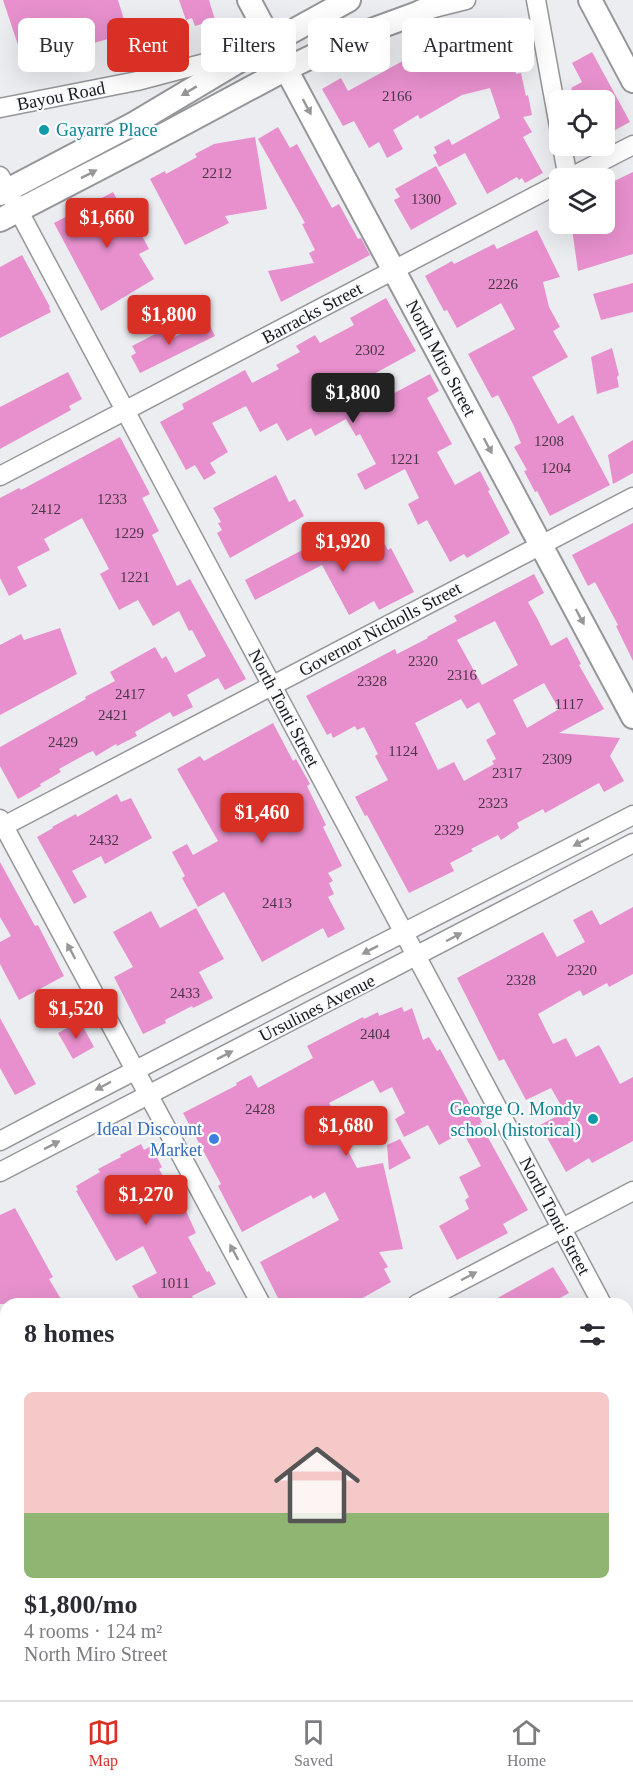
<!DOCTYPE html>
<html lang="en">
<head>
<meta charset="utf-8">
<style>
	:root { --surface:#fff; --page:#f7f7f7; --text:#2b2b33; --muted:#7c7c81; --line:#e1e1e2; --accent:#d93025 }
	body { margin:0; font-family:Georgia,serif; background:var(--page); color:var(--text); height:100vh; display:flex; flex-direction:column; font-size:22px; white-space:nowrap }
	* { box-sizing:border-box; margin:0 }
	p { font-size:20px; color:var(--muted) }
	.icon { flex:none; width:33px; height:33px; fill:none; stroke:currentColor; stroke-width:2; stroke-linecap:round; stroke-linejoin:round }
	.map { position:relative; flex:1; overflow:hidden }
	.sheet { position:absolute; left:0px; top:1298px; width:633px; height:404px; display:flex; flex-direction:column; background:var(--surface); border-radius:18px 18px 0 0; box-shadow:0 6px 24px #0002 }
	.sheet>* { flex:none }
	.top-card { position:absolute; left:18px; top:18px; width:597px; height:54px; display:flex; gap:12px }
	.buttons { position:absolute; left:549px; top:90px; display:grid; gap:12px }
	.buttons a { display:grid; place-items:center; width:66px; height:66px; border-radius:9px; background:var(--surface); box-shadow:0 6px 24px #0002; font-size:30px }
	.price { position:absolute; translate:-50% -51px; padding:0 14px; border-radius:6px; background:var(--accent); color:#fff; font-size:20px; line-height:39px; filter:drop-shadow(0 2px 3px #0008) }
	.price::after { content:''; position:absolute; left:50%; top:36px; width:18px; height:14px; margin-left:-9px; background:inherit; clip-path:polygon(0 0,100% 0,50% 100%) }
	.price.current { background:#222; color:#fff }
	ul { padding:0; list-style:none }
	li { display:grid; align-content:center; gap:12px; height:318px; padding:0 24px }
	li span { display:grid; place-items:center; height:186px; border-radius:9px; color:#555 }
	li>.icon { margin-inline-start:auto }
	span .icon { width:108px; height:108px; fill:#fffc; stroke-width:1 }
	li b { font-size:26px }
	h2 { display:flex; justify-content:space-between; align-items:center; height:72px; padding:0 24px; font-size:26px }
	.chip { padding:0 21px; border-radius:9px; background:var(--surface); box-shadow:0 6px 24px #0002; font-size:21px; line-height:54px }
	.chip.current { background:var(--accent); color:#fff }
	.tabs { display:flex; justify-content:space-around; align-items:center; height:84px; border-top:2px solid var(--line); background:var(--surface); font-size:16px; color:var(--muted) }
	.tabs a { display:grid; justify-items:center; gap:3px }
	.tabs .current { color:var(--accent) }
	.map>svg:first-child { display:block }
	.building { fill:#e790cd; fill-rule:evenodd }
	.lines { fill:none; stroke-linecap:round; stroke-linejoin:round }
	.minor-casing { stroke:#959699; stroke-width:21 }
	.tertiary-casing { stroke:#959699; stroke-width:26 }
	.minor { stroke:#fff; stroke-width:18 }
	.tertiary { stroke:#fff; stroke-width:22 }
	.oneway { fill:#979798 }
	.culture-dot { fill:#0f9aa8; stroke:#f9fbfe; stroke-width:2 }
	.shop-dot { fill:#3f7fe0; stroke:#f9fbfe; stroke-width:2 }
	.labels { text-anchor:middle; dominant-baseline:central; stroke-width:4.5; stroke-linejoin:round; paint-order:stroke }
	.number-label { font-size:15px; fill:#4b3646 }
	.street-label { font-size:18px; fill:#171819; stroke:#f9fbfe }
	.culture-label { font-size:18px; fill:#0d838f; stroke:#f9fbfe; text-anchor:start }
	.shop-label { font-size:18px; fill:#366cbe; stroke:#f9fbfe; text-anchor:end }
</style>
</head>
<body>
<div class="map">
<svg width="633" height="1700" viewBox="0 0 633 1700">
	<rect width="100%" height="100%" fill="#ecedf1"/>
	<g class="building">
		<polygon points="3,0 118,0 126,26 116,29 118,36 94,43 93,39 66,48 65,44 36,53 35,48 23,52 20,45 18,45"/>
		<polygon points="179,0 209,0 215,20 195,26 192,18 186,20"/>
		<polygon points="505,25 516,74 521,73 526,96 528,95 532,115 523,117 532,132 523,137 543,173 525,183 522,178 519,180 517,177 487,194 465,153 439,167 433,155 437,153 434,147 449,139 452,145 500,118 490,88 462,95 420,119 418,115 393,130 403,149 387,158 379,142 369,148 354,121 343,126 322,89 341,78 348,91 439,41"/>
		<polygon points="592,52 630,122 604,136 604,100 577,100 571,88 582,82 572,63"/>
		<polygon points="278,127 290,148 297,144 332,208 339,204 358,239 361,238 370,255 281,302 268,271 314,263 309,253 315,250 302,224 305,223 258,139"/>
		<polygon points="255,137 267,209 225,216 229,223 185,245 150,179 165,171 166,174 197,157 195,154 214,144"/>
		<polygon points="436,166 457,204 411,230 394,200 400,197 395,189"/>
		<polygon points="633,172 633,254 578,271 572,229 575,229 574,224 604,224 604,186"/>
		<polygon points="113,192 120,205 124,202 135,224 141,226 144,232 142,236 149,249 139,254 154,279 101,311 54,223"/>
		<polygon points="537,230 560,277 543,282 549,307 560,327 553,331 568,357 532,377 558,424 573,415 610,485 550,516 537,491 535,492 524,471 527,470 514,447 521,443 513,424 498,395 492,398 468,354 515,329 501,303 457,328 447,310 444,311 425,276 452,261 454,264 494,244 497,249"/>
		<polygon points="22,255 50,307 49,308 51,312 0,338 0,267"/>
		<polygon points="633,283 633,312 601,320 593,294"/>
		<polygon points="386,298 416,351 372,375 385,398 430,374 439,391 427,398 452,444 437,452 455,485 480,471 490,490 488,491 510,533 467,558 464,554 450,562 427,520 418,525 408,504 419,498 405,469 365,490 357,474 376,464 360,434 356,436 346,419 315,436 311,428 287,441 277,423 260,432 246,406 212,423 228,452 210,463 216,473 204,480 195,465 186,470 160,422 184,409 182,404 245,370 252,383 279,369 276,365 300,352 296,346 315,335 320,343 354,325 350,318"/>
		<polygon points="207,320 215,336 140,373 131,356 136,353 132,346 167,328 173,338"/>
		<polygon points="612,348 619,375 617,377 619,387 597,394 591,357"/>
		<polygon points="68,372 82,399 69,406 71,410 0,449 0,407"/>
		<polygon points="120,437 150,494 142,498 159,531 152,535 177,586 190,579 246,679 225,690 218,678 187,695 193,707 173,717 170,712 135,732 137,736 117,746 116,744 96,756 93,751 88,753 59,769 61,772 40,784 41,786 18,799 0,766 0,747 86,699 85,697 115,681 110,672 155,647 162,659 166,656 175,673 206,656 192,630 189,631 179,611 153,626 138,600 119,610 100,574 109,569 82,518 44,539 50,550 17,567 27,586 9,596 0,578 0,498 19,488 21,490"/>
		<polygon points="633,440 633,473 613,484 608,455"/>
		<polygon points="276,475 289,502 295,499 304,516 230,558 217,533 222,530 218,523 221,522 213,508"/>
		<polygon points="633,523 633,661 616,626 618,625 595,582 588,586 572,555"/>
		<polygon points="335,533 345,552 379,534 388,550 391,548 414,592 379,610 374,601 349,615 322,565 255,600 245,580"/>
		<path d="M534,574L544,593L528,602L537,618L551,646L567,637L581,664L579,665L604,709L559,733L620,738L610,756L624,781L604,792L599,783L545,813L543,809L517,823L519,828L501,840L498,835L471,849L473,851L450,863L454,871L409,893L367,815L365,816L355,797L388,780L375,756L378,754L364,727L357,730L355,726L333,738L331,733L327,735L306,696L395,649L397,654L428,638L427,637L457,621L454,616ZM495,621L518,665L482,685L457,640ZM544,683L559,709L527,728L513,700ZM461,699L467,709L479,702L496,734L486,740L496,759L492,761L494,764L464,781L454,762L438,770L415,723Z"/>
		<polygon points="60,628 77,674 0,715 0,645 21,634 24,640"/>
		<polygon points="273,723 293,761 296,759 310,784 307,786 326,825 323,827 342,866 328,873 333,881 329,883 334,894 328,897 345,929 328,938 323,928 262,962 224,892 198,907 182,878 185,876 172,852 187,844 193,855 218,841 177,769 200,756 204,761"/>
		<polygon points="117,794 121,802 131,798 152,838 105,864 101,856 72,871 87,897 74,904 37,837 53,828 52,827 76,814 77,817"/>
		<polygon points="0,862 35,926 38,925 64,976 19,1000 0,964 0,942 11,936 0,917"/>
		<polygon points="633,907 633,974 609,987 607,983 583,996 580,990 538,1014 553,1044 566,1038 576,1057 599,1045 620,1084 633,1077 633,1141 592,1163 589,1158 566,1172 540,1125 565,1112 551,1088 526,1100 504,1059 499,1061 457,978 543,932 557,957 585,942 573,920 592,910 600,925"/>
		<polygon points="196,908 224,959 199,972 213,998 193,1008 192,1006 165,1020 166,1023 143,1034 114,977 133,967 113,932 151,911 160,928"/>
		<polygon points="402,1007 404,1012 412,1008 423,1040 429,1037 437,1051 440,1049 472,1108 474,1107 482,1122 480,1123 528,1210 503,1224 508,1233 457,1260 439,1226 469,1209 465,1200 469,1197 459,1177 481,1166 463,1132 439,1145 428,1125 404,1137 395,1119 405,1113 392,1087 380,1093 373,1080 329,1103 339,1121 334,1124 357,1168 383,1163 403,1249 379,1252 388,1267 384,1269 391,1282 352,1304 281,1304 260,1262 339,1220 325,1192 313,1199 311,1195 242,1232 218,1186 221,1184 183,1113 237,1085 236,1083 251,1075 258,1088 313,1058 307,1046 363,1017 364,1019 378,1012 379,1016"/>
		<polygon points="0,1018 36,1084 15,1095 0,1068"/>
		<polygon points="80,1021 94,1047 73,1059 58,1033"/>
		<polygon points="400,1139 411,1158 389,1170 387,1145"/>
		<polygon points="141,1144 144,1150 151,1146 162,1167 159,1169 178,1204 182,1202 196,1233 188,1237 207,1272 209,1271 216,1284 192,1296 196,1304 142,1304 132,1286 157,1273 143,1246 116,1261 76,1191 78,1190 76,1186 100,1172 98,1169 121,1157 120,1155"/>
		<polygon points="15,1208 53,1277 49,1279 64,1304 0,1304 0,1215"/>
		<polygon points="553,1267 569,1293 549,1304 487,1304"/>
	</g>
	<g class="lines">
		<defs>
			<g id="minor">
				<polyline points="536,0 560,132"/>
				<polyline points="434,8 466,0"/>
				<polyline points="0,108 137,81 243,53"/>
				<polyline points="562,146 568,178"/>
				<polyline points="0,176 602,1304"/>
				<polyline points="569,178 633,145"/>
				<polyline points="0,476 560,183"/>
				<polyline points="0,819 261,1304"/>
				<polyline points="0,828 633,497"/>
				<path d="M0,1141C210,1030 422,924 633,815"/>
				<polyline points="0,1172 633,843"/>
				<polyline points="417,1304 633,1191"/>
				<polyline points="627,1351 633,1362"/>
				<polyline points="0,1522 6,1519"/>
				<polyline points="627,1585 633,1582"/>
				<polyline points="0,1662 6,1673"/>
				<polyline points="18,1695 21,1700"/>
				<polyline points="471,1695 474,1700"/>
				<polyline points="410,1700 420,1695"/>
			</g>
			<g id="tertiary">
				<polyline points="249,0 633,717"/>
				<polyline points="590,0 633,81"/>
				<polyline points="0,194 135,123 249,55 349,0"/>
				<polyline points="0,220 135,150 286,69 355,36 418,13 445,0"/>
			</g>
		</defs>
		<use href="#minor" class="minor-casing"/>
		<use href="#tertiary" class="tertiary-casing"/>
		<use href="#minor" class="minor"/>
		<use href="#tertiary" class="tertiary"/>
	</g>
	<defs><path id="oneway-solid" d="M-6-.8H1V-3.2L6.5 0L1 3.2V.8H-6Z" transform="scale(1.5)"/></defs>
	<g class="oneway">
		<use href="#oneway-solid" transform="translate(189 91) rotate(149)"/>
		<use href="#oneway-solid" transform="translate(307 107) rotate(62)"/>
		<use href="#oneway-solid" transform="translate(89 174) rotate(-27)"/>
		<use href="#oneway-solid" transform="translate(488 446) rotate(62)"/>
		<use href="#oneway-solid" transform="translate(580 617) rotate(62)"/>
		<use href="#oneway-solid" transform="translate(581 842) rotate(153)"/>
		<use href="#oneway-solid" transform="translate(454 937) rotate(-28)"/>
		<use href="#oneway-solid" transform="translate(370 950) rotate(153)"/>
		<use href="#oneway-solid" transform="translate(71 951) rotate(-118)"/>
		<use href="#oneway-solid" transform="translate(225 1055) rotate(-27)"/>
		<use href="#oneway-solid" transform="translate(103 1086) rotate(152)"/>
		<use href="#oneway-solid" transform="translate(52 1145) rotate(-27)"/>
		<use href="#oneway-solid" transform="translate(234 1252) rotate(-118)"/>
		<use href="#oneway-solid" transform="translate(469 1276) rotate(-28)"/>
	</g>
	<g class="culture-dot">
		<circle cx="44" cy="130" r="6"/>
		<circle cx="593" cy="1119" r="6"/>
	</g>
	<circle class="shop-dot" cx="214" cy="1139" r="6"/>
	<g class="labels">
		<g class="number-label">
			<text x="397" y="96">2166</text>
			<text x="217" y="173">2212</text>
			<text x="426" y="199">1300</text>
			<text x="503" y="284">2226</text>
			<text x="370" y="350">2302</text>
			<text x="549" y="441">1208</text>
			<text x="405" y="459">1221</text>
			<text x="556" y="468">1204</text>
			<text x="112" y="499">1233</text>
			<text x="46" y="509">2412</text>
			<text x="129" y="533">1229</text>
			<text x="135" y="577">1221</text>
			<text x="423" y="661">2320</text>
			<text x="462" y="675">2316</text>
			<text x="372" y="681">2328</text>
			<text x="130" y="694">2417</text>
			<text x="569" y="704">1117</text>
			<text x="113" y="715">2421</text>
			<text x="63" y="742">2429</text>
			<text x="403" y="751">1124</text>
			<text x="557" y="759">2309</text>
			<text x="507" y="773">2317</text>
			<text x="493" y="803">2323</text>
			<text x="449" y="830">2329</text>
			<text x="104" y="840">2432</text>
			<text x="277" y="903">2413</text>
			<text x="582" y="970">2320</text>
			<text x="521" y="980">2328</text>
			<text x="185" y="993">2433</text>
			<text x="375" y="1034">2404</text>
			<text x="260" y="1109">2428</text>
			<text x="175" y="1283">1011</text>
		</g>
		<g class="street-label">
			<text transform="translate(61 96) rotate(-11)">Bayou Road</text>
			<text transform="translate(312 313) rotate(-28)">Barracks Street</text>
			<text transform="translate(441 358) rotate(62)">North Miro Street</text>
			<text transform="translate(380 629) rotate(-28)">Governor Nicholls Street</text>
			<text transform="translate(284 708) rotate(62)">North Tonti Street</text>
			<text transform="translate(317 1008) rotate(-27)">Ursulines Avenue</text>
			<text transform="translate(555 1216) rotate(62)">North Tonti Street</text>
		</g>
		<g class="culture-label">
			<text x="56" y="130">Gayarre Place</text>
			<text x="581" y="1109" text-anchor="end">George O. Mondy<tspan x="581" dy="21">school (historical)</tspan></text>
		</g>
		<g class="shop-label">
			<text x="202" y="1129">Ideal Discount<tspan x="202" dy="21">Market</tspan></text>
		</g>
	</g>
</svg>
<div class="buttons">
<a><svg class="icon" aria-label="locate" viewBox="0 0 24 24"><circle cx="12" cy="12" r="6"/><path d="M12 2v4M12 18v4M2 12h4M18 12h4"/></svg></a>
<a><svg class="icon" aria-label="layers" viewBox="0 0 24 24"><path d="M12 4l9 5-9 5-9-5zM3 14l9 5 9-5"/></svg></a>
</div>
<b class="price" style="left:107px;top:249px">$1,660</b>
<b class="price" style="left:169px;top:346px">$1,800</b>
<b class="price current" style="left:353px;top:424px">$1,800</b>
<b class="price" style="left:343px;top:573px">$1,920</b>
<b class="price" style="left:262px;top:844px">$1,460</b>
<b class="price" style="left:76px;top:1040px">$1,520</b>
<b class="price" style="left:346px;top:1157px">$1,680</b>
<b class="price" style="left:146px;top:1226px">$1,270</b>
<div class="top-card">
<a class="chip">Buy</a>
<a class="chip current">Rent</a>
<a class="chip">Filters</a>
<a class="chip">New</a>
<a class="chip">Apartment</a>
</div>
<section class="sheet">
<h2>8 homes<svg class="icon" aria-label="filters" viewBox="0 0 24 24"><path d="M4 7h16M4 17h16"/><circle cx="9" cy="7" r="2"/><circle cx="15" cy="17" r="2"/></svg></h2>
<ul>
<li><span style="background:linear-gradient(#f6c9c9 65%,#8fb573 0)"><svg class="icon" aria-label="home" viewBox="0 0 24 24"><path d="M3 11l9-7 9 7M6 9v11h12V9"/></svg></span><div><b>$1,800/mo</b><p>4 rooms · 124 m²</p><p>North Miro Street</p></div></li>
</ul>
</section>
</div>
<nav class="tabs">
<a class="current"><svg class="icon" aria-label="map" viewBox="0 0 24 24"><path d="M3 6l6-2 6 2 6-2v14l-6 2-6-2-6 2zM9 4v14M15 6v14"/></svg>Map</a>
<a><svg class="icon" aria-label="saved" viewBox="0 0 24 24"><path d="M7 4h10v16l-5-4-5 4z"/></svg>Saved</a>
<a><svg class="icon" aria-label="home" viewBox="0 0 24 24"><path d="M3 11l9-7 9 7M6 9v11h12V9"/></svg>Home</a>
</nav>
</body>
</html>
